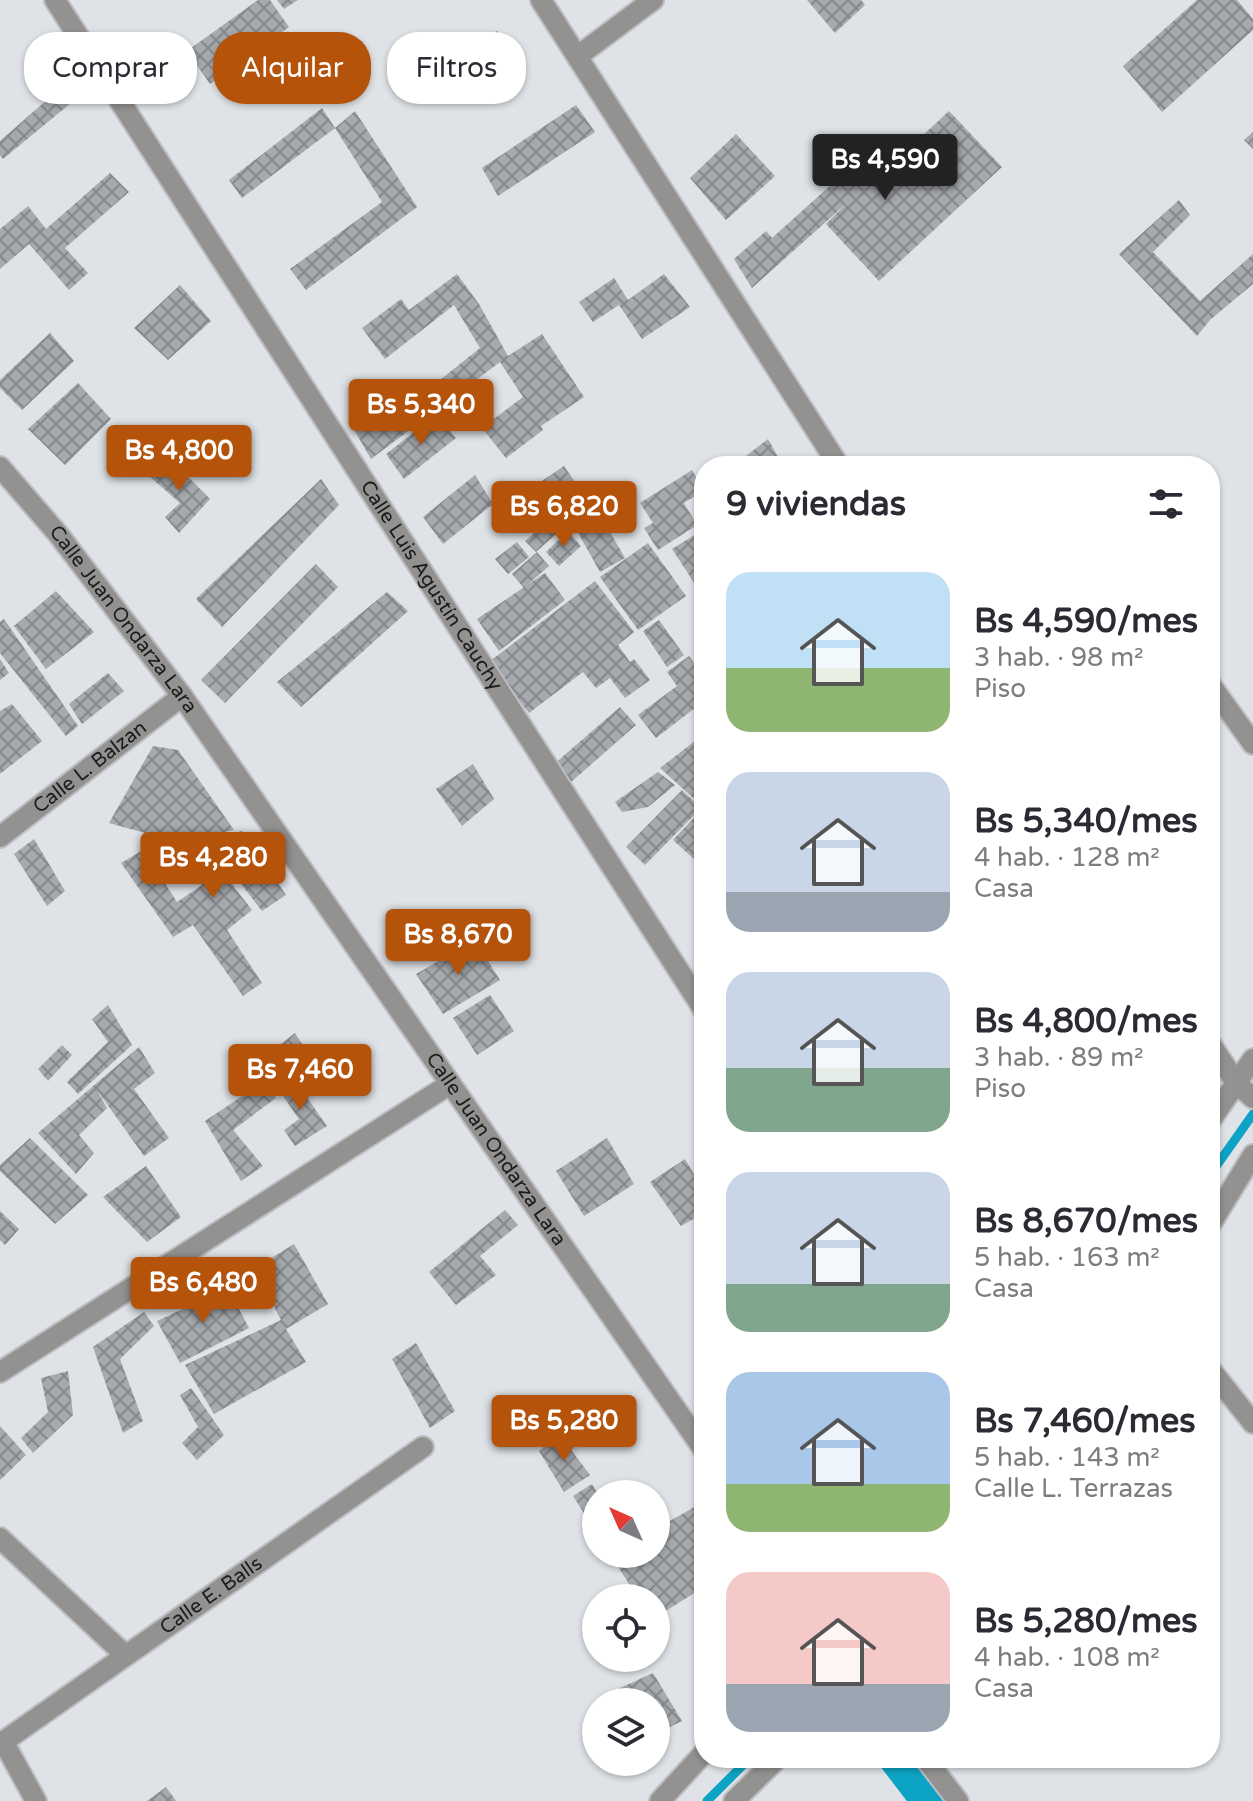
<!DOCTYPE html>
<html lang="es">
<head>
<meta charset="utf-8">
<style>
	:root { --surface:#fff; --page:#f7f7f7; --text:#2b2b33; --muted:#7c7c81; --accent:#b45309 }
	body { margin:0; font-family:"Varela Round",sans-serif; background:var(--page); color:var(--text); height:100vh; display:flex; flex-direction:column; font-size:30px; white-space:nowrap }
	* { box-sizing:border-box; margin:0 }
	p { font-size:26px; color:var(--muted) }
	.icon { flex:none; width:44px; height:44px; fill:none; stroke:currentColor; stroke-width:2; stroke-linecap:round; stroke-linejoin:round }
	.map { position:relative; flex:1; overflow:hidden }
	.sheet { position:absolute; left:694px; top:456px; width:526px; height:1312px; display:flex; flex-direction:column; background:var(--surface); border-radius:32px; box-shadow:0 2px 6px #0004 }
	.sheet>* { flex:none }
	.hud { position:absolute; left:24px; top:32px; width:550px; height:72px; display:flex; gap:16px }
	.needle { width:52px; rotate:315deg }
	.controls { position:absolute; left:582px; top:1480px; display:grid; gap:16px }
	.controls a { display:grid; place-items:center; width:88px; height:88px; border-radius:50%; background:var(--surface); box-shadow:0 2px 6px #0004; font-size:40px }
	.price { position:absolute; translate:-50% -68px; padding:0 18px; border-radius:8px; background:var(--accent); color:#fff; font-size:26px; line-height:52px; filter:drop-shadow(0 2px 4px #0008) }
	.price::after { content:''; position:absolute; left:50%; top:48px; width:24px; height:18px; margin-left:-12px; background:inherit; clip-path:polygon(0 0,100% 0,50% 100%) }
	.price.active { background:#222; color:#fff }
	ul { padding:0; list-style:none }
	li { display:flex; align-items:center; gap:24px; height:200px; padding:0 32px }
	li span { display:grid; place-items:center; flex:none; width:224px; height:160px; border-radius:24px; color:#555 }
	li>.icon { margin-inline-start:auto }
	span .icon { width:96px; height:96px; fill:#fffc; stroke-width:1 }
	li b { font-size:34px }
	h2 { display:flex; justify-content:space-between; align-items:center; height:96px; padding:0 32px; font-size:34px }
	.tag { padding:0 28px; border-radius:32px; background:var(--surface); box-shadow:0 2px 6px #0004; font-size:28px; line-height:72px }
	.tag.active { background:var(--accent); color:#fff }
	.map>svg:first-child { display:block }
	.lines { fill:none; stroke-linecap:round; stroke-linejoin:round }
	.stream { stroke:#0da3c4; stroke-width:9 }
	.canal { stroke:#0da3c4; stroke-width:32 }
	.building { fill:url(#building-cross-hatch) }
	.minor-casing { stroke:#bcbec2; stroke-width:24 }
	.minor { stroke:#949291; stroke-width:20 }
	.labels { text-anchor:middle; dominant-baseline:central; stroke-width:8; stroke-linejoin:round; paint-order:stroke }
	.street-label { font-size:20px; fill:#1b1c1e; stroke:#eceff3 }
</style>
</head>
<body>
<div class="map">
<svg width="1253" height="1801" viewBox="0 0 1253 1801">
	<defs>
		<pattern id="building-cross-hatch" width="8" height="8" patternUnits="userSpaceOnUse" patternTransform="scale(2)"><rect width="8" height="8" fill="#a6a9ad"/><path d="M0 0l8 8M0 8l8-8" fill="none" stroke="#86898c"/></pattern>
	</defs>
	<rect width="100%" height="100%" fill="#dfe2e6"/>
	<g class="lines">
		<g class="stream">
			<polyline points="1210,1175 1253,1114"/>
			<polyline points="707,1801 750,1758"/>
		</g>
		<polyline class="canal" points="894,1758 927,1801"/>
	</g>
	<g class="building">
		<polygon points="258,0 270,0 289,27 210,84 187,51"/>
		<polygon points="277,0 298,0 284,9"/>
		<polygon points="807,0 861,0 865,5 835,33"/>
		<polygon points="1197,0 1237,0 1253,19 1253,30 1162,112 1123,66"/>
		<polygon points="497,31 521,66 471,97 449,61"/>
		<polygon points="133,41 157,74 139,88 115,55"/>
		<polygon points="64,85 77,98 3,159 0,155 0,141"/>
		<polygon points="576,105 595,132 498,196 482,168"/>
		<polygon points="322,108 335,128 242,198 229,180"/>
		<polygon points="355,111 417,207 306,290 290,269 382,202 335,128"/>
		<polygon points="949,111 1002,167 879,281 826,224 847,203 752,288 734,259 766,231 772,238 873,147 892,164"/>
		<polygon points="1253,132 1253,149 1244,140"/>
		<polygon points="736,134 775,176 726,220 690,178"/>
		<polygon points="110,173 129,192 65,248 88,273 69,290 29,244 0,269 0,229 28,206 46,229"/>
		<polygon points="1179,200 1190,215 1153,252 1200,301 1253,254 1253,284 1210,320 1197,336 1119,254"/>
		<polygon points="457,274 479,304 508,356 542,334 584,397 541,426 543,430 506,458 482,428 523,397 500,362 371,459 353,428 370,416 380,428 480,348 454,305 385,359 362,328 401,299 409,310"/>
		<polygon points="664,274 690,307 642,339 619,305 593,322 579,302 614,278 628,300"/>
		<polygon points="180,285 211,321 168,360 134,328"/>
		<polygon points="50,333 74,361 22,410 0,388 0,380"/>
		<polygon points="78,383 111,419 65,465 28,429"/>
		<polygon points="436,415 456,438 404,479 386,454"/>
		<polygon points="768,439 783,466 733,466"/>
		<polygon points="166,455 210,499 179,533 165,517 180,503 149,476"/>
		<polygon points="564,466 593,508 579,518 596,508 625,558 600,572 572,522 574,521 559,499 514,529 500,509"/>
		<polygon points="692,470 704,490 684,503 697,525 658,550 644,528 653,523 640,503"/>
		<polygon points="475,475 493,504 443,544 423,517"/>
		<polygon points="321,479 339,505 222,627 196,599"/>
		<polygon points="554,515 564,527 536,552 525,541"/>
		<polygon points="704,529 704,583 697,587 672,549"/>
		<polygon points="568,531 581,546 559,566 546,552"/>
		<polygon points="517,542 529,557 508,574 495,559"/>
		<polygon points="648,543 686,596 638,630 600,577"/>
		<polygon points="537,552 549,566 524,588 512,574"/>
		<polygon points="316,564 338,587 225,703 201,680"/>
		<polygon points="545,573 565,600 499,651 477,619"/>
		<polygon points="595,581 634,632 618,645 630,662 634,659 650,680 625,698 610,678 596,688 583,672 529,713 489,662"/>
		<polygon points="56,591 94,632 46,669 14,626"/>
		<polygon points="387,592 408,611 301,707 277,682"/>
		<polygon points="4,619 78,726 66,736 0,653 0,622"/>
		<polygon points="659,620 684,655 667,667 643,631"/>
		<polygon points="689,656 704,677 704,701 656,738 638,715 677,686 667,672"/>
		<polygon points="0,659 9,673 0,680"/>
		<polygon points="108,673 124,691 82,724 69,704"/>
		<polygon points="12,704 42,741 0,774 0,711"/>
		<polygon points="620,707 636,725 570,783 553,765"/>
		<polygon points="704,734 704,804 702,806 660,768"/>
		<polygon points="153,746 178,750 234,830 215,834 169,835 145,833 109,823"/>
		<polygon points="473,764 494,799 462,826 436,789"/>
		<polygon points="658,772 675,785 648,807 622,812 615,802"/>
		<polygon points="682,790 701,808 645,865 626,847"/>
		<polygon points="704,807 704,850 695,860 673,840"/>
		<polygon points="242,831 286,895 262,911 212,847 234,887 252,910 227,930 262,983 243,996 193,925 173,937 121,863 143,850 177,902 202,885 190,860 212,847 208,841"/>
		<polygon points="34,839 65,891 47,906 14,854"/>
		<polygon points="475,940 500,980 443,1014 416,974"/>
		<polygon points="490,995 514,1031 477,1055 453,1018"/>
		<polygon points="108,1005 132,1045 78,1094 67,1082 108,1042 92,1019"/>
		<polygon points="295,1033 316,1066 299,1079 277,1047"/>
		<polygon points="62,1045 72,1055 48,1081 38,1069"/>
		<polygon points="139,1047 155,1073 134,1089 169,1138 144,1156 97,1090 107,1108 79,1135 94,1153 76,1174 38,1133"/>
		<polygon points="291,1075 327,1126 295,1146 284,1130 299,1119 276,1086"/>
		<polygon points="263,1082 276,1098 233,1130 263,1166 241,1181 205,1121"/>
		<polygon points="30,1138 88,1195 55,1224 0,1171 0,1165"/>
		<polygon points="607,1138 634,1184 584,1216 556,1171"/>
		<polygon points="685,1159 704,1191 704,1213 681,1226 650,1182"/>
		<polygon points="146,1166 181,1217 147,1242 103,1197"/>
		<polygon points="505,1210 518,1225 480,1256 496,1275 456,1305 429,1272"/>
		<polygon points="0,1211 19,1229 5,1245 0,1240"/>
		<polygon points="294,1244 328,1304 286,1329 306,1362 214,1414 185,1365 281,1320 254,1269"/>
		<polygon points="228,1288 249,1328 180,1363 157,1321"/>
		<polygon points="144,1312 154,1326 120,1359 143,1421 123,1433 93,1347"/>
		<polygon points="416,1343 455,1411 430,1428 392,1359"/>
		<polygon points="68,1371 73,1415 33,1453 21,1438 48,1412 41,1378"/>
		<polygon points="191,1388 224,1435 197,1460 182,1443 198,1427 180,1395"/>
		<polygon points="0,1426 26,1455 0,1480"/>
		<polygon points="559,1434 590,1475 564,1492 539,1451"/>
		<polygon points="592,1484 598,1494 596,1494 596,1532 573,1496"/>
		<polygon points="703,1502 704,1587 656,1617 656,1598 638,1598 610,1554 656,1554 656,1529"/>
		<polygon points="653,1673 682,1721 656,1734 656,1702 627,1702 618,1689"/>
		<polygon points="166,1787 176,1801 147,1801"/>
	</g>
	<g class="lines">
		<defs>
			<g id="minor">
				<path id="s1" d="M55,0L704,1010"/>
				<polyline points="541,0 839,466"/>
				<polyline points="578,56 653,0"/>
				<path id="s2" d="M0,467L58,534L182,696L704,1450"/>
				<polyline points="1210,684 1253,744"/>
				<path id="s3" d="M0,837L182,696"/>
				<polyline points="1210,1043 1237,1084 1253,1098"/>
				<polyline points="1210,1121 1253,1059"/>
				<polyline points="1210,1225 1253,1155"/>
				<polyline points="1210,1369 1253,1423"/>
				<polyline points="0,1372 450,1084"/>
				<polyline points="0,1538 124,1654"/>
				<polyline points="3,1741 36,1801"/>
				<path id="s4" d="M0,1744L423,1447"/>
				<polyline points="925,1758 958,1801"/>
				<polyline points="660,1801 704,1753"/>
				<polyline points="734,1801 778,1758"/>
			</g>
		</defs>
		<use href="#minor" class="minor-casing"/>
		<use href="#minor" class="minor"/>
	</g>
	<g class="labels">
		<g class="street-label">
			<text stroke="none"><textPath href="#s1" startOffset="696">Calle Luis Agustín Cauchy</textPath></text>
			<text stroke="none"><textPath href="#s2" startOffset="196">Calle Juan Ondarza Lara</textPath></text>
			<text stroke="none"><textPath href="#s3" startOffset="114">Calle L. Balzan</textPath></text>
			<text stroke="none"><textPath href="#s2" startOffset="844">Calle Juan Ondarza Lara</textPath></text>
			<text stroke="none"><textPath href="#s4" startOffset="258">Calle E. Balls</textPath></text>
		</g>
	</g>
</svg>
<div class="controls">
<a><svg class="needle" viewBox="-14 -14 28 28"><path d="M0-13l5 13h-10z" fill="#e53935"/><path d="M0 13l5-13h-10z" fill="#7c7c81"/></svg></a>
<a><svg class="icon" aria-label="locate" viewBox="0 0 24 24"><circle cx="12" cy="12" r="6"/><path d="M12 2v4M12 18v4M2 12h4M18 12h4"/></svg></a>
<a><svg class="icon" aria-label="layers" viewBox="0 0 24 24"><path d="M12 4l9 5-9 5-9-5zM3 14l9 5 9-5"/></svg></a>
</div>
<b class="price active" style="left:885px;top:202px">Bs 4,590</b>
<b class="price" style="left:421px;top:447px">Bs 5,340</b>
<b class="price" style="left:179px;top:493px">Bs 4,800</b>
<b class="price" style="left:564px;top:549px">Bs 6,820</b>
<b class="price" style="left:213px;top:900px">Bs 4,280</b>
<b class="price" style="left:458px;top:977px">Bs 8,670</b>
<b class="price" style="left:300px;top:1112px">Bs 7,460</b>
<b class="price" style="left:203px;top:1325px">Bs 6,480</b>
<b class="price" style="left:564px;top:1463px">Bs 5,280</b>
<div class="hud">
<a class="tag">Comprar</a>
<a class="tag active">Alquilar</a>
<a class="tag">Filtros</a>
</div>
<section class="sheet">
<h2>9 viviendas<svg class="icon" aria-label="filters" viewBox="0 0 24 24"><path d="M4 7h16M4 17h16"/><circle cx="9" cy="7" r="2"/><circle cx="15" cy="17" r="2"/></svg></h2>
<ul>
<li><span style="background:linear-gradient(#bfe0f5 60%,#8fb573 0)"><svg class="icon" aria-label="home" viewBox="0 0 24 24"><path d="M3 11l9-7 9 7M6 9v11h12V9"/></svg></span><div><b>Bs 4,590/mes</b><p>3 hab. · 98 m²</p><p>Piso</p></div></li>
<li><span style="background:linear-gradient(#c9d6e8 75%,#9aa5b1 0)"><svg class="icon" aria-label="home" viewBox="0 0 24 24"><path d="M3 11l9-7 9 7M6 9v11h12V9"/></svg></span><div><b>Bs 5,340/mes</b><p>4 hab. · 128 m²</p><p>Casa</p></div></li>
<li><span style="background:linear-gradient(#c9d6e8 60%,#7fa58c 0)"><svg class="icon" aria-label="home" viewBox="0 0 24 24"><path d="M3 11l9-7 9 7M6 9v11h12V9"/></svg></span><div><b>Bs 4,800/mes</b><p>3 hab. · 89 m²</p><p>Piso</p></div></li>
<li><span style="background:linear-gradient(#c9d6e8 70%,#7fa58c 0)"><svg class="icon" aria-label="home" viewBox="0 0 24 24"><path d="M3 11l9-7 9 7M6 9v11h12V9"/></svg></span><div><b>Bs 8,670/mes</b><p>5 hab. · 163 m²</p><p>Casa</p></div></li>
<li><span style="background:linear-gradient(#a9c7e8 70%,#8fb573 0)"><svg class="icon" aria-label="home" viewBox="0 0 24 24"><path d="M3 11l9-7 9 7M6 9v11h12V9"/></svg></span><div><b>Bs 7,460/mes</b><p>5 hab. · 143 m²</p><p>Calle L. Terrazas</p></div></li>
<li><span style="background:linear-gradient(#f6c9c9 70%,#9aa5b1 0)"><svg class="icon" aria-label="home" viewBox="0 0 24 24"><path d="M3 11l9-7 9 7M6 9v11h12V9"/></svg></span><div><b>Bs 5,280/mes</b><p>4 hab. · 108 m²</p><p>Casa</p></div></li>
</ul>
</section>
</div>
</body>
</html>
